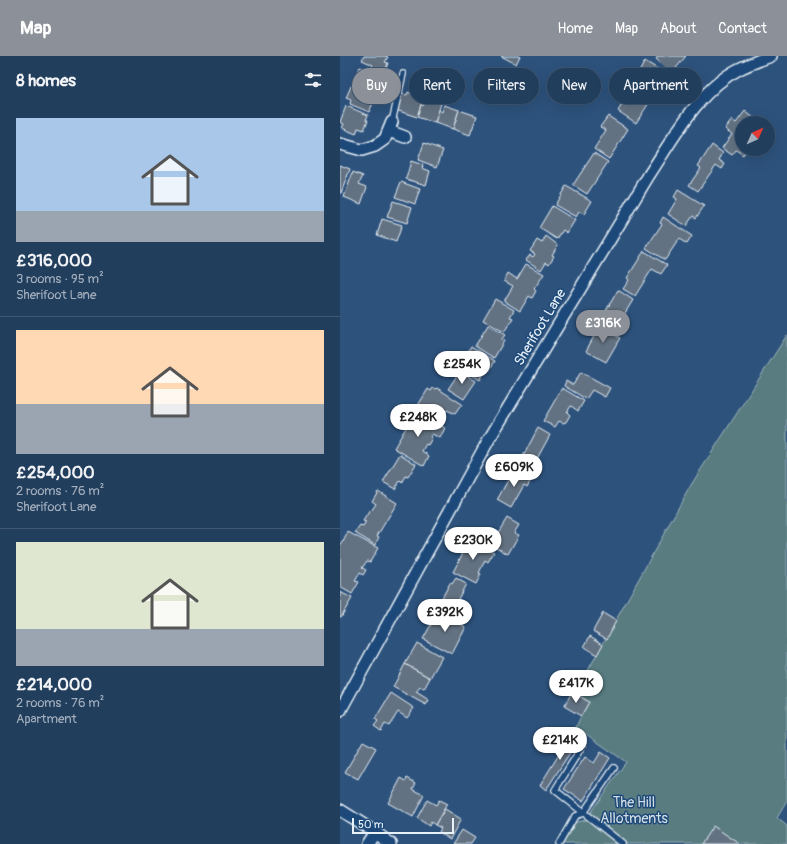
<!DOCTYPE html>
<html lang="en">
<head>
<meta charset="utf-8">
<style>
	:root { --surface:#223e5d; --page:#2e4966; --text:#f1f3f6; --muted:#a2aebc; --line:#3f5772; --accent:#8c9099 }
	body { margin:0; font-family:Pangolin,sans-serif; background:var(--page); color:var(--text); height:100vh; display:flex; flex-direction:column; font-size:15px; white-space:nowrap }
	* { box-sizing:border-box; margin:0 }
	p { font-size:13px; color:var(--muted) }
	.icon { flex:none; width:22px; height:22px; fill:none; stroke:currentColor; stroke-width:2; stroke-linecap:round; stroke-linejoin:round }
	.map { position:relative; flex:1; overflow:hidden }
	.panel { display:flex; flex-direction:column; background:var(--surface); width:340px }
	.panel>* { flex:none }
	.top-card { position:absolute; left:12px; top:12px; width:375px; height:36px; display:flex; gap:8px }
	.needle { width:26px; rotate:45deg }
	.buttons { position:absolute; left:395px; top:60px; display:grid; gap:8px }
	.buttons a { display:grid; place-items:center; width:40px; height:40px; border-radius:50%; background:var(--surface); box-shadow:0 4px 16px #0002,0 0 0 1px var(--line); font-size:20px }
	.scale { position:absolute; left:12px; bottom:10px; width:102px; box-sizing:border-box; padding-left:4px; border:2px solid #e8f1f8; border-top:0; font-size:11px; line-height:14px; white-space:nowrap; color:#e8f1f8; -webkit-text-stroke:3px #1f4a7a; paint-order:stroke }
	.price { position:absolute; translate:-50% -34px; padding:0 9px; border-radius:14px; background:#fff; color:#222; font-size:13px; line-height:26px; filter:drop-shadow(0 1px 2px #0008) }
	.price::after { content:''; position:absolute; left:50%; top:24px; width:12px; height:9px; margin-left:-6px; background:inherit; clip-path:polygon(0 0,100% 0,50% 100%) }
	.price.selected { background:var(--accent); color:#fff }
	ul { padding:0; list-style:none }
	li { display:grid; align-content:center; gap:8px; height:212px; padding:0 16px }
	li+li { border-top:1px solid var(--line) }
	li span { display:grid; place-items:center; height:124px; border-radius:0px; color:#555 }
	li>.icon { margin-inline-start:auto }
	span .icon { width:72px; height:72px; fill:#fffc; stroke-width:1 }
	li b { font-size:17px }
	h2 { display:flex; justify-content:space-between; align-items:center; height:48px; padding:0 16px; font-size:17px }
	.pill { padding:0 14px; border-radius:18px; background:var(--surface); box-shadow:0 4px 16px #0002,0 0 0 1px var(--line); font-size:14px; line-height:36px }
	.pill.selected { background:var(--accent); color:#fff }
	header { display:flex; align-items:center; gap:24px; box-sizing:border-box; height:56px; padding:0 20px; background:var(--accent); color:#fff }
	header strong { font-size:19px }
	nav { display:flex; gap:22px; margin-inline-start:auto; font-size:14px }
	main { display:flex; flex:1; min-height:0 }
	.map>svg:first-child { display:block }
	.green { fill:#597b80; stroke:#a0b6bc }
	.building { fill:#637282; stroke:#e8f1f8 }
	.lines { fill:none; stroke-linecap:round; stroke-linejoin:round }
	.service-casing { stroke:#e8f1f8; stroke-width:8 }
	.minor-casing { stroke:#e8f1f8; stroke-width:14 }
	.service { stroke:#1f4a7a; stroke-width:5.5 }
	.minor { stroke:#1f4a7a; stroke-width:11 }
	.labels { text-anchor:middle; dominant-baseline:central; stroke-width:3; stroke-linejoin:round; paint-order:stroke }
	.street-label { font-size:14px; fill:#e8f1f8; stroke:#1f4a7a }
	.park-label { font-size:14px; fill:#d3dfe6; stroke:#1f4a7a }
</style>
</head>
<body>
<header>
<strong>Map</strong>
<nav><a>Home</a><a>Map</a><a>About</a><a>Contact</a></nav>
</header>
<main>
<section class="panel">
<h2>8 homes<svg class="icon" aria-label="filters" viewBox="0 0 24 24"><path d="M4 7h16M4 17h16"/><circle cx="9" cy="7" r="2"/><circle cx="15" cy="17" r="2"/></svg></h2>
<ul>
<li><span style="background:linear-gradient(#a9c7e8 75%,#9aa5b1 0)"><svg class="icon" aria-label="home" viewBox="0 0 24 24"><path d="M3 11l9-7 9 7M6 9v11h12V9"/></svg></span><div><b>£316,000</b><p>3 rooms · 95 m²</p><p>Sherifoot Lane</p></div></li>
<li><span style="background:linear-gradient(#ffd9b3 60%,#9aa5b1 0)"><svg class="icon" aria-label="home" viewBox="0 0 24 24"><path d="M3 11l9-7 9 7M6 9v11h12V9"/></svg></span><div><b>£254,000</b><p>2 rooms · 76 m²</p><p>Sherifoot Lane</p></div></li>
<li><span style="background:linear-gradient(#dfe7d0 70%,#9aa5b1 0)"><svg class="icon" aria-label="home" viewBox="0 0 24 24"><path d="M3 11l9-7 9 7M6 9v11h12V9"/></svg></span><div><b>£214,000</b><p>2 rooms · 76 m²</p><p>Apartment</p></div></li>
</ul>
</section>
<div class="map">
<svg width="447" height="788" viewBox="0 0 447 788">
	<rect width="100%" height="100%" fill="#2d527c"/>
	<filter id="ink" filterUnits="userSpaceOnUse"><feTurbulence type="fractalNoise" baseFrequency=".025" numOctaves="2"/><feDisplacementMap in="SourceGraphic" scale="8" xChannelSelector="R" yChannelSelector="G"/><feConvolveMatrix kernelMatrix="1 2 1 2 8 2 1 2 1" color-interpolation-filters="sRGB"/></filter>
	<g filter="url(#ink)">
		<polygon class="green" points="447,279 447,745 437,762 447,770 447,788 221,788 233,767 245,764 286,706 236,671 241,660 249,646 236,636 351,429"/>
		<g class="building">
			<polygon points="24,0 45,0 48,1 45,6 48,7 44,18 31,12 33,9 22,4"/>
			<polygon points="161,0 180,0 176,8"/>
			<polygon points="318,0 346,0 332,17 316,3"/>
			<polygon points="305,5 327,19 321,30 299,16"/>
			<polygon points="20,11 41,20 38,25 41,26 37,36 16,27 17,25 15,24"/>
			<polygon points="303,24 318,33 296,67 278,55 284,45 288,48"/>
			<polygon points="11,30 33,38 31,44 34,45 29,56 10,48 11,44 6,42"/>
			<polygon points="68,36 83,42 77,61 56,54 62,38 67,39"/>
			<polygon points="98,39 103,41 95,67 77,61 81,49 83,50 86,42 96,46"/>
			<polygon points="104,49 119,54 113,73 95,67 99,54 102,56"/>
			<polygon points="6,50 28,59 26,64 28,64 24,74 18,72 16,78 2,72 4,68 0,66"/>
			<polygon points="119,54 137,60 130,79 113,73"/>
			<polygon points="405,55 419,66 418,67 402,67 402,93 407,93 403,99 396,94 392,99 382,92 392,78 385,73 392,64 396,67"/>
			<polygon points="268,60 288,73 269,103 254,93 266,74 260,71"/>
			<polygon points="84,87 103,94 97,111 78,104"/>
			<polygon points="372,89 383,97 379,104 385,108 382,113 376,109 358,135 349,129 361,112 358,110"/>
			<polygon points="254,97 268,106 247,138 233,129"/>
			<polygon points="71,105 83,109 82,112 90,115 86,129 66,123"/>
			<polygon points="0,109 10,113 1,137 0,137"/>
			<polygon points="13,116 23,120 19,128 27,131 21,148 4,141"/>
			<polygon points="61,126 80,133 75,148 55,141"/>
			<polygon points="226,130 252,145 244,158 239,156 236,161 215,149"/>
			<polygon points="338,134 364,150 356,162 353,160 346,170 328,158 337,143 334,141"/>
			<polygon points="53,145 72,151 67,167 47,161"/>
			<polygon points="212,150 235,164 227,177 223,174 217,183 199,172"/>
			<polygon points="323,161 352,180 347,188 339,183 325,204 306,192 322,168 320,167"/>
			<polygon points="42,163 62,169 56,186 37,179"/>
			<polygon points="206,180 218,189 212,199 214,200 209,208 206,206 201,214 186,204 190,199 193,201 195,198 190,195 197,184 202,187"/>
			<polygon points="304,195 327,209 321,218 312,213 295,240 283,233 289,224 287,222"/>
			<polygon points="186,208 204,218 194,233 196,235 192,242 189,240 180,255 164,245 173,230 164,225 168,217 177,223"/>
			<polygon points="278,234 293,244 276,272 261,263"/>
			<polygon points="155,243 174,254 170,261 173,262 164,276 143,264"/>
			<polygon points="148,269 165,279 161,284 164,285 154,302 135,290"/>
			<polygon points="259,271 280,282 266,306 246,295"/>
			<polygon points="131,290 155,305 149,315 146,314 140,324 114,308 113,305 116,299 121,298 125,300"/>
			<polygon points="120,315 136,325 124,343 108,333"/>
			<polygon points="241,316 270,332 265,341 252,334 246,343 224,330 226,325 233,329"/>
			<polygon points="93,332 96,333 97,332 122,348 115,358 107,354 100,366 77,351 88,333 91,335"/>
			<polygon points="222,332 244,345 238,355 231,350 227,356 230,359 226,366 223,367 219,365 215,371 203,365"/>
			<polygon points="77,356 105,372 100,382 92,378 90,381 92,382 88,389 86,388 82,395 89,400 84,410 54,392 67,370 68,371"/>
			<polygon points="198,372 210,379 193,410 199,413 195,420 181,413 185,406 181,404"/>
			<polygon points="60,398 76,408 68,421 66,420 62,427 60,425 55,433 43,426"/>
			<polygon points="177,414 192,422 187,431 184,429 171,452 157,444 172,417 175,418"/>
			<polygon points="38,435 57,447 37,480 39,481 35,489 15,477 20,470 23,471 26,466 23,465 30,454 31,455 36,448 32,445"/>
			<polygon points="167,462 179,469 174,477 179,479 168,498 149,487 147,490 137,483 143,472 156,480"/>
			<polygon points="8,476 38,492 30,506 27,505 22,512 26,514 23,519 20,517 15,525 19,526 12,538 0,531 0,487 2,488"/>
			<polygon points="130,483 154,496 148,506 145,504 139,517 141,518 136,528 113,516"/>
			<polygon points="116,522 126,528 116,547 120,549 117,555 124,559 121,564 97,551 110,527 112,528"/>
			<polygon points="0,536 12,542 1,561 0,561"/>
			<polygon points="98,556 126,571 112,598 83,583"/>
			<polygon points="263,557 276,565 267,583 253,575"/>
			<polygon points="250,580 263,588 257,599 244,591"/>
			<polygon points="77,587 102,601 90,622 65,608"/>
			<polygon points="65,608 90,622 84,633 80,631 76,636 89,644 86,649 53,631"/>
			<polygon points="231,617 243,625 237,633 225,625"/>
			<polygon points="232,636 249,646 241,660 224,650"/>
			<polygon points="51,637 74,652 67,662 58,656 49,670 45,668 41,675 34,670 38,665 35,663"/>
			<polygon points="233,676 240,681 206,734 200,729"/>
			<polygon points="23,685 36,692 18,723 5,716"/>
			<polygon points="261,696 270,702 243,745 224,733 245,701 254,707"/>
			<polygon points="61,722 66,725 67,722 76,727 73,733 84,739 73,761 48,747"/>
			<polygon points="87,744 96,749 99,744 107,748 95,769 91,766 89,770 77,762"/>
			<polygon points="105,753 121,763 110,783 99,776 101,772 95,769"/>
			<polygon points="373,770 400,788 361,788"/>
			<polygon points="122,774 135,782 131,788 113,788"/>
		</g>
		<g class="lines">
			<defs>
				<g id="service">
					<polyline points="52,66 63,18"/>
					<polyline points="243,689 215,734 283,788"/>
					<polyline points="219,788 235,760 243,757 274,712"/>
				</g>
				<g id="minor">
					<polyline points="49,75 65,81"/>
					<polyline points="0,88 22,94 35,90 45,83 52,66"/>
					<path d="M0,655L148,385L309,119C333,83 359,33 399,13C409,8 420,4 431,0"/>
					<polyline points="0,754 35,776 51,788"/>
					<polyline points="27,788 35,776"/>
				</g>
			</defs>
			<use href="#service" class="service-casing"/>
			<use href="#minor" class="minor-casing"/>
			<use href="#service" class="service"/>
			<use href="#minor" class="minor"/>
		</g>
	</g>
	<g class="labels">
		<g class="street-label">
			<text transform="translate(200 271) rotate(-59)">Sherifoot Lane</text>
		</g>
		<g class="park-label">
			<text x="294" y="746">The Hill<tspan x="294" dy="16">Allotments</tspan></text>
		</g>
	</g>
</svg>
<div class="buttons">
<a><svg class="needle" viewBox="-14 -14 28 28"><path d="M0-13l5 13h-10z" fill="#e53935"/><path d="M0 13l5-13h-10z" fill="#a2aebc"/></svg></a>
</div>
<div class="scale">50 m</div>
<b class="price selected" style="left:263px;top:288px">£316K</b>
<b class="price" style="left:122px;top:329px">£254K</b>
<b class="price" style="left:78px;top:382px">£248K</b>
<b class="price" style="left:174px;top:432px">£609K</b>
<b class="price" style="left:133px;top:505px">£230K</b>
<b class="price" style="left:105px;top:577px">£392K</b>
<b class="price" style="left:236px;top:648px">£417K</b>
<b class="price" style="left:220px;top:705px">£214K</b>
<div class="top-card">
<a class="pill selected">Buy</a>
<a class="pill">Rent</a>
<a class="pill">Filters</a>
<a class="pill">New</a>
<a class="pill">Apartment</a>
</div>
</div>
</main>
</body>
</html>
